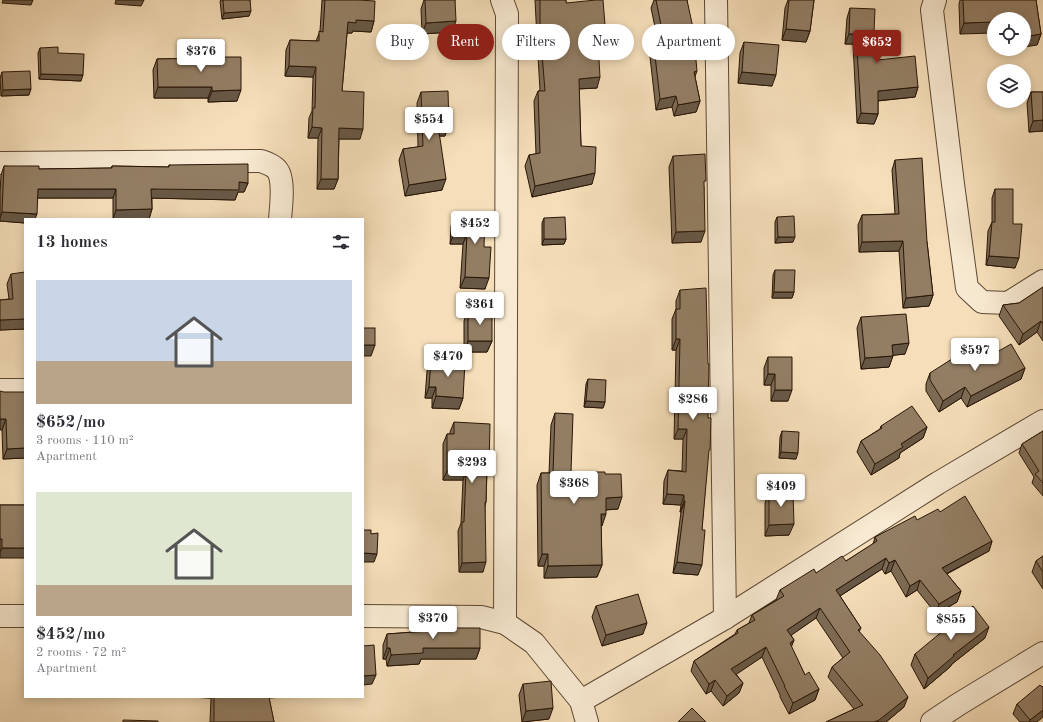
<!DOCTYPE html>
<html lang="en">
<head>
<meta charset="utf-8">
<style>
	:root { --surface:#fff; --page:#f2f2f3; --text:#2b2b33; --muted:#7c7c81; --accent:#8f2418 }
	body { margin:0; font-family:"Old Standard TT",serif; background:var(--page); color:var(--text); height:100vh; display:flex; flex-direction:column; font-size:15px; white-space:nowrap }
	* { box-sizing:border-box; margin:0 }
	p { font-size:13px; color:var(--muted) }
	.icon { flex:none; width:22px; height:22px; fill:none; stroke:currentColor; stroke-width:2; stroke-linecap:round; stroke-linejoin:round }
	.map { position:relative; flex:1; overflow:hidden }
	.panel { position:absolute; left:24px; top:218px; width:340px; height:480px; display:flex; flex-direction:column; background:var(--surface); border-radius:0px; box-shadow:0 2px 10px #0003 }
	.panel>* { flex:none }
	.top-card { position:absolute; left:376px; top:24px; width:380px; height:36px; display:flex; gap:8px }
	.fabs { position:absolute; left:987px; top:12px; display:grid; gap:8px }
	.fabs a { display:grid; place-items:center; width:44px; height:44px; border-radius:50%; background:var(--surface); box-shadow:0 2px 10px #0003; font-size:20px }
	.price { position:absolute; translate:-50% -34px; padding:0 9px; border-radius:4px; background:#fff; color:#222; font-size:13px; line-height:26px; filter:drop-shadow(0 1px 2px #0008) }
	.price::after { content:''; position:absolute; left:50%; top:24px; width:12px; height:9px; margin-left:-6px; background:inherit; clip-path:polygon(0 0,100% 0,50% 100%) }
	.price.current { background:var(--accent); color:#fff }
	ul { padding:0; list-style:none }
	li { display:grid; align-content:center; gap:8px; height:212px; padding:0 12px }
	li span { display:grid; place-items:center; height:124px; border-radius:0px; color:#555 }
	li>.icon { margin-inline-start:auto }
	span .icon { width:72px; height:72px; fill:#fffc; stroke-width:1 }
	li b { font-size:17px }
	h2 { display:flex; justify-content:space-between; align-items:center; height:48px; padding:0 12px; font-size:17px }
	.chip { padding:0 14px; border-radius:18px; background:var(--surface); box-shadow:0 2px 10px #0003; font-size:14px; line-height:36px }
	.chip.current { background:var(--accent); color:#fff }
	.map>svg:first-child { display:block }
	.lines { fill:none; stroke-linecap:round; stroke-linejoin:round }
	.minor-casing { stroke:#5c4834; stroke-width:24 }
	.minor { stroke:#f8ead2; stroke-width:22 }
	.wall { fill:#7e6c56; stroke:#291607 }
	.shaded-wall { fill:#675846; stroke:#291607 }
	.building { fill:#937e64; stroke:#291607 }
</style>
</head>
<body>
<div class="map">
<svg width="1043" height="722" viewBox="0 0 1043 722">
	<rect width="100%" height="100%" fill="#f5deb9"/>
	<filter id="stains"><feTurbulence type="fractalNoise" baseFrequency=".005" numOctaves="4"/><feColorMatrix values="0 0 0 0 .2 0 0 0 0 .09 0 0 0 0 .02 0 0 0 .5 -.17"/></filter>
	<radialGradient id="worn" r=".72"><stop offset=".6" stop-color="#630" stop-opacity="0"/><stop offset="1" stop-color="#630" stop-opacity=".3"/></radialGradient>
	<g class="lines">
		<defs>
			<g id="minor">
				<polyline points="502,0 507,14 505,623"/>
				<polyline points="716,0 725,618"/>
				<polyline points="935,0 932,10 953,184 967,288 982,302 1008,303 1043,281"/>
				<path d="M0,163L261,161C267,163 276,166 279,173C284,185 281,207 280,219"/>
				<polyline points="0,390 25,390"/>
				<polyline points="0,616 25,616"/>
				<polyline points="363,616 481,617 505,623 534,643 581,701 587,722"/>
				<polyline points="581,701 725,618 938,483 1043,421"/>
				<polyline points="932,722 959,704 1043,653"/>
			</g>
		</defs>
		<use href="#minor" class="minor-casing"/>
		<use href="#minor" class="minor"/>
	</g>
	<g class="wall">
		<polygon points="221,0 250,0 249,16 222,19 220,1"/>
		<polygon points="322,0 358,0 374,21 371,32 353,31 352,33 347,33 342,91 360,139 339,139 338,179 334,189 317,189 318,138 308,138 309,118 312,111 313,77 285,76 286,50 290,40 316,41 320,31"/>
		<polygon points="424,0 455,0 452,32 422,34 421,9"/>
		<polygon points="535,0 566,0 566,3 601,36 598,36 597,88 579,89 581,146 592,184 532,197 525,166 529,155 536,154 534,101 538,91 540,91 537,39"/>
		<polygon points="654,0 687,0 695,77 700,101 696,112 674,116 672,107 656,110 650,57 654,47 659,46 651,8"/>
		<polygon points="788,0 814,0 810,31 806,42 782,40 785,8"/>
		<polygon points="960,0 1036,0 1041,34 1037,45 1024,19 994,19 960,34 959,4"/>
		<polygon points="850,8 873,56 878,60 918,87 915,97 878,101 878,114 874,124 857,123 853,44 845,44 847,18"/>
		<polygon points="744,42 772,86 738,83 740,53"/>
		<polygon points="40,48 58,53 81,81 39,79 38,53"/>
		<polygon points="211,57 237,101 208,102 208,98 154,98 153,70 157,59 211,58"/>
		<polygon points="2,72 29,95 1,96 0,78"/>
		<polygon points="421,92 445,136 439,136 442,190 405,196 399,160 403,149 418,147 417,103"/>
		<polygon points="1031,92 1043,92 1043,131 1029,132 1027,103"/>
		<polygon points="673,156 704,187 701,242 672,243 669,167"/>
		<polygon points="895,160 927,242 933,295 929,306 903,308 899,251 859,252 858,225 862,215 895,214 892,170"/>
		<polygon points="169,165 248,183 244,192 238,192 235,200 152,198 152,209 149,219 113,219 113,198 37,198 25,219 25,223 0,221 0,193 1,175 4,166 39,169 111,168 112,166 168,167"/>
		<polygon points="995,189 1013,224 1015,268 986,265 988,231 992,222 992,198"/>
		<polygon points="455,215 484,247 485,289 460,288 463,244 450,244 451,226"/>
		<polygon points="777,217 793,242 775,243 775,222"/>
		<polygon points="544,218 566,239 564,244 542,245 542,223"/>
		<polygon points="775,270 794,292 792,298 772,298 773,275"/>
		<polygon points="11,274 25,329 0,330 0,300 9,299 7,284"/>
		<polygon points="1043,287 1043,341 1037,332 1019,345 999,316 1003,305 1019,303"/>
		<polygon points="680,290 708,418 708,455 698,575 673,573 681,512 680,512 681,505 663,504 664,481 668,470 682,471 683,439 674,439 676,350 672,350 672,319 676,309 676,301"/>
		<polygon points="468,310 492,341 487,352 464,352 464,321"/>
		<polygon points="861,317 905,354 893,355 889,367 861,369 857,328"/>
		<polygon points="768,357 788,401 771,401 771,385 764,385 764,368"/>
		<polygon points="431,360 463,398 459,409 432,408 432,398 425,398 427,371"/>
		<polygon points="976,364 1025,368 1021,379 967,407 961,398 939,412 926,391 926,384 930,373"/>
		<polygon points="588,379 605,402 603,408 584,407 586,384"/>
		<polygon points="4,392 25,458 3,459 2,430"/>
		<polygon points="555,413 571,472 605,474 618,509 606,510 601,526 602,565 597,577 544,578 544,566 538,566 537,485 541,473 549,473 551,425"/>
		<polygon points="454,422 487,470 486,502 485,506 483,572 459,572 458,531 461,523 463,480 443,480 443,444 447,434 450,434 450,432"/>
		<polygon points="881,426 927,427 923,438 900,453 899,458 871,475 857,452 861,441 880,429"/>
		<polygon points="782,431 796,459 779,458 780,437"/>
		<polygon points="1043,431 1043,496 1032,483 1034,477 1019,453 1022,444"/>
		<polygon points="769,492 789,535 765,536 765,503"/>
		<polygon points="0,505 25,505 0,558"/>
		<polygon points="940,512 992,541 989,551 947,574 961,591 957,602 936,614 917,590 906,597 891,571 885,574 882,569 840,596 861,628 859,632 904,707 886,722 826,722 854,709 828,677 832,667 843,658 816,618 791,635 794,640 791,647 805,675 819,689 815,700 789,714 780,697 780,695 762,657 736,674 743,683 739,693 723,706 711,691 706,694 691,671 694,661 735,634 737,630 749,623 752,615 776,600 780,590 816,573 846,561 873,544 875,537"/>
		<polygon points="1043,556 1043,589 1032,572 1036,561"/>
		<polygon points="596,606 643,634 602,646 592,617"/>
		<polygon points="442,628 480,648 476,659 421,659 419,664 387,666 386,659 383,659 383,645 387,634 441,630"/>
		<polygon points="985,638 952,664 950,667 924,689 911,665 915,654"/>
		<polygon points="523,684 549,719 522,722 519,695"/>
		<polygon points="189,697 285,697 269,698 274,722 210,722 211,698"/>
		<polygon points="1017,704 1037,722 1020,722 1013,714"/>
	</g>
	<g class="shaded-wall">
		<polygon points="3,0 33,0 31,5 2,3"/>
		<polygon points="116,0 144,0 141,6 115,4"/>
		<polygon points="251,11 249,16 222,19 224,13"/>
		<polygon points="356,20 374,21 371,32 353,31 352,33 344,33 348,22"/>
		<polygon points="456,21 452,32 422,34 426,23"/>
		<polygon points="994,22 994,33 960,34 964,23"/>
		<polygon points="605,25 601,36 593,37 597,26"/>
		<polygon points="786,29 810,31 806,42 782,40"/>
		<polygon points="849,34 856,34 853,44 845,44"/>
		<polygon points="1041,34 1037,45 1024,47 1024,37"/>
		<polygon points="1005,49 1013,49 1004,50"/>
		<polygon points="289,66 316,67 313,77 285,76"/>
		<polygon points="697,71 693,82 694,72"/>
		<polygon points="742,72 776,75 772,86 738,83"/>
		<polygon points="41,74 83,75 81,81 39,79"/>
		<polygon points="600,77 597,88 575,89 579,79"/>
		<polygon points="158,87 212,87 208,98 154,98"/>
		<polygon points="918,87 915,97 874,101 878,91"/>
		<polygon points="31,89 29,95 1,96 3,90"/>
		<polygon points="241,90 237,101 208,102 212,91"/>
		<polygon points="676,96 672,107 656,110 660,99"/>
		<polygon points="700,101 696,112 674,116 678,105"/>
		<polygon points="861,113 878,114 874,124 857,123"/>
		<polygon points="1043,120 1043,131 1029,132 1033,121"/>
		<polygon points="438,125 449,125 445,136 433,136"/>
		<polygon points="312,127 322,128 318,138 308,138"/>
		<polygon points="339,128 363,129 360,139 335,139"/>
		<polygon points="595,173 592,184 532,197 535,186"/>
		<polygon points="321,179 338,179 334,189 317,189"/>
		<polygon points="446,179 442,190 405,196 409,185"/>
		<polygon points="239,182 248,183 244,192 238,192 235,200 148,198 151,189"/>
		<polygon points="38,189 116,189 113,198 35,198"/>
		<polygon points="152,209 149,219 113,219 116,210"/>
		<polygon points="2,212 37,214 35,219 25,219 25,223 0,221 0,218"/>
		<polygon points="705,231 701,242 672,243 676,232"/>
		<polygon points="454,233 467,233 463,244 450,244"/>
		<polygon points="778,237 795,237 793,242 775,243"/>
		<polygon points="544,239 566,239 564,244 542,245"/>
		<polygon points="903,241 899,251 859,252 862,242"/>
		<polygon points="989,256 1019,258 1015,268 986,265"/>
		<polygon points="465,277 489,278 485,289 460,288"/>
		<polygon points="774,292 794,292 792,298 772,298"/>
		<polygon points="933,295 929,306 903,308 906,298"/>
		<polygon points="25,319 25,329 0,330 0,320"/>
		<polygon points="1041,321 1037,332 1019,345 1023,334"/>
		<polygon points="676,339 680,339 676,350 672,350"/>
		<polygon points="468,341 492,341 487,352 464,352"/>
		<polygon points="909,343 905,354 888,356 892,345"/>
		<polygon points="363,345 375,345 371,356 363,356"/>
		<polygon points="893,356 889,367 861,369 865,358"/>
		<polygon points="1025,368 1021,379 967,407 971,396"/>
		<polygon points="768,374 775,374 771,385 764,385"/>
		<polygon points="429,387 436,387 432,398 425,398"/>
		<polygon points="965,387 961,398 939,412 943,401"/>
		<polygon points="775,390 792,390 788,401 771,401"/>
		<polygon points="436,396 463,398 459,409 432,408"/>
		<polygon points="586,401 605,402 603,408 584,407"/>
		<polygon points="0,419 6,419 2,430 0,430"/>
		<polygon points="927,427 923,438 900,453 899,458 871,475 875,464 901,444"/>
		<polygon points="678,429 687,429 683,439 674,439"/>
		<polygon points="25,448 25,458 3,459 7,449"/>
		<polygon points="781,452 798,453 796,459 779,458"/>
		<polygon points="447,471 466,471 463,480 443,480"/>
		<polygon points="667,494 684,495 681,505 663,504"/>
		<polygon points="622,497 618,509 601,510 606,498"/>
		<polygon points="684,501 685,501 681,512 680,512"/>
		<polygon points="601,514 606,514 602,526"/>
		<polygon points="794,524 789,535 765,536 769,525"/>
		<polygon points="992,541 989,551 938,578 942,568"/>
		<polygon points="2,548 25,548 25,558 0,558 0,552"/>
		<polygon points="363,553 377,554 374,562 363,562"/>
		<polygon points="542,554 548,554 544,566 538,566"/>
		<polygon points="886,558 882,569 832,601 836,590"/>
		<polygon points="895,560 891,571 885,574 889,563"/>
		<polygon points="486,562 483,572 459,572 462,563"/>
		<polygon points="677,562 702,565 698,575 673,573"/>
		<polygon points="602,565 597,577 544,578 548,566"/>
		<polygon points="920,580 917,590 906,597 910,586"/>
		<polygon points="961,591 957,602 936,614 939,604"/>
		<polygon points="820,608 816,618 783,641 787,630"/>
		<polygon points="647,623 643,634 602,646 606,635"/>
		<polygon points="989,627 985,638 952,664 950,667 924,689 928,678 953,655"/>
		<polygon points="794,640 790,650 790,643"/>
		<polygon points="766,647 762,657 728,680 731,669"/>
		<polygon points="387,648 390,648 386,659 383,659"/>
		<polygon points="423,648 480,648 476,659 421,659 419,664 387,666 391,655"/>
		<polygon points="376,675 372,684 363,685 363,676"/>
		<polygon points="715,680 711,691 706,694 709,684"/>
		<polygon points="743,683 739,693 723,706 727,696"/>
		<polygon points="819,689 815,700 789,714 793,703"/>
		<polygon points="188,697 211,697 211,698"/>
		<polygon points="264,697 285,697 264,698"/>
		<polygon points="908,697 904,707 886,722 874,722"/>
		<polygon points="553,708 549,719 522,722 526,711"/>
		<polygon points="1043,710 1043,717 1037,722 1029,722 1030,720"/>
	</g>
	<g class="building">
		<polygon points="223,0 250,0 251,11 224,13"/>
		<polygon points="325,0 358,0 375,1 374,21 356,20 356,23 348,22 342,91 364,92 363,129 339,128 338,179 321,179 322,128 312,127 313,108 315,108 316,67 289,66 290,40 319,41 319,31 323,32"/>
		<polygon points="425,0 455,0 456,21 426,23"/>
		<polygon points="540,0 566,0 566,3 596,0 603,0 605,25 597,26 600,77 579,79 581,146 596,147 595,173 535,186 529,155 540,153 538,91 545,91 540,29"/>
		<polygon points="656,0 687,0 693,28 697,71 694,72 700,101 678,105 676,96 660,99 654,47 665,45"/>
		<polygon points="789,0 814,0 810,31 786,29"/>
		<polygon points="963,0 1036,0 1041,34 1024,37 1024,19 994,19 994,22 964,23"/>
		<polygon points="850,8 875,9 873,56 878,56 878,60 915,56 918,87 878,91 878,114 861,113 856,34 849,34"/>
		<polygon points="744,42 779,45 776,75 742,72"/>
		<polygon points="58,47 58,53 84,54 83,75 41,74 40,48"/>
		<polygon points="211,57 241,57 241,90 212,91 212,87 158,87 157,59 211,58"/>
		<polygon points="30,71 31,89 3,90 2,72"/>
		<polygon points="448,91 449,125 438,125 446,179 409,185 403,149 423,146 421,92"/>
		<polygon points="1031,92 1043,92 1043,120 1033,121"/>
		<polygon points="705,154 706,181 704,181 705,231 676,232 673,156"/>
		<polygon points="922,158 927,242 933,295 906,298 903,241 862,242 862,215 899,214 895,160"/>
		<polygon points="248,164 248,183 239,182 239,190 151,189 152,209 116,210 116,189 38,189 37,214 2,212 4,166 39,166 39,169 112,168 112,166 169,167 169,165"/>
		<polygon points="995,189 1013,189 1013,224 1022,224 1019,258 989,256 992,222 995,222"/>
		<polygon points="485,214 484,247 491,247 489,278 465,277 467,233 454,233 455,215"/>
		<polygon points="794,216 795,237 778,237 777,217"/>
		<polygon points="565,217 566,239 544,239 544,218"/>
		<polygon points="775,270 795,270 794,292 774,292"/>
		<polygon points="25,272 25,319 0,320 0,300 13,299 11,274"/>
		<polygon points="1043,287 1043,324 1041,321 1023,334 1003,305 1019,303"/>
		<polygon points="706,288 708,364 709,364 708,418 711,418 710,450 709,450 702,530 705,530 702,565 677,562 685,501 684,501 684,495 667,494 668,470 686,472 687,429 678,429 680,339 676,339 676,309 680,309 680,290"/>
		<rect x="468" y="310" width="24" height="31"/>
		<polygon points="906,314 909,343 892,345 893,356 865,358 861,317"/>
		<rect x="363" y="328" width="12" height="17"/>
		<polygon points="1011,344 1025,368 971,396 965,387 943,401 930,380 930,373 966,350 976,364"/>
		<polygon points="768,357 792,357 792,390 775,390 775,374 768,374"/>
		<polygon points="431,360 465,362 463,398 436,396 436,387 429,387"/>
		<polygon points="588,379 606,380 605,402 586,401"/>
		<polygon points="0,391 4,392 25,392 25,448 7,449 6,419 0,419"/>
		<polygon points="912,406 927,427 901,444 903,447 875,464 861,441 882,428 881,426"/>
		<polygon points="555,413 573,414 571,472 605,472 605,474 621,474 622,497 606,498 606,514 601,514 602,565 548,566 548,554 542,554 541,473 553,473"/>
		<polygon points="454,422 490,424 489,465 487,464 486,502 485,502 486,562 462,563 462,522 464,522 466,471 447,471 447,434 454,434"/>
		<polygon points="782,431 799,432 798,453 781,452"/>
		<polygon points="1043,431 1043,483 1035,474 1039,471 1022,444"/>
		<polygon points="769,492 793,492 794,524 769,525"/>
		<polygon points="965,496 992,541 942,568 961,591 939,604 920,580 910,586 895,560 889,563 886,558 836,590 861,628 858,630 880,655 908,697 879,720 874,722 826,722 863,705 832,667 850,652 820,608 787,630 794,640 790,643 805,675 809,672 819,689 793,703 784,686 785,686 766,647 731,669 743,683 727,696 715,680 709,684 694,661 738,633 737,630 755,620 752,615 784,596 780,590 814,569 816,573 842,556 846,561 877,541 875,537 915,516 917,520 938,509 940,512"/>
		<polygon points="0,505 25,505 25,548 2,548 2,539 0,539"/>
		<polygon points="363,530 371,530 371,534 378,533 377,554 363,553"/>
		<polygon points="1043,556 1043,572 1036,561"/>
		<polygon points="638,594 647,623 606,635 596,606"/>
		<polygon points="973,606 989,627 953,655 954,656 928,678 915,654"/>
		<polygon points="442,628 480,628 480,648 423,648 423,653 391,655 390,648 387,648 387,634 442,630"/>
		<polygon points="374,645 376,675 363,676 363,646"/>
		<polygon points="551,681 553,708 526,711 523,684"/>
		<polygon points="1040,685 1042,687 1043,686 1043,710 1030,720 1017,704"/>
		<polygon points="214,697 269,697 274,722 214,722"/>
		<polygon points="692,708 706,722 678,722"/>
		<polygon points="123,720 158,721 158,722 123,722"/>
	</g>
	<rect width="100%" height="100%" filter="url(#stains)"/>
	<rect width="100%" height="100%" fill="url(#worn)"/>
</svg>
<div class="fabs">
<a><svg class="icon" aria-label="locate" viewBox="0 0 24 24"><circle cx="12" cy="12" r="6"/><path d="M12 2v4M12 18v4M2 12h4M18 12h4"/></svg></a>
<a><svg class="icon" aria-label="layers" viewBox="0 0 24 24"><path d="M12 4l9 5-9 5-9-5zM3 14l9 5 9-5"/></svg></a>
</div>
<b class="price current" style="left:877px;top:64px">$652</b>
<b class="price" style="left:201px;top:73px">$376</b>
<b class="price" style="left:429px;top:141px">$554</b>
<b class="price" style="left:475px;top:245px">$452</b>
<b class="price" style="left:480px;top:326px">$361</b>
<b class="price" style="left:975px;top:372px">$597</b>
<b class="price" style="left:448px;top:378px">$470</b>
<b class="price" style="left:693px;top:421px">$286</b>
<b class="price" style="left:472px;top:484px">$293</b>
<b class="price" style="left:574px;top:505px">$368</b>
<b class="price" style="left:781px;top:508px">$409</b>
<b class="price" style="left:433px;top:640px">$370</b>
<b class="price" style="left:951px;top:641px">$855</b>
<div class="top-card">
<a class="chip">Buy</a>
<a class="chip current">Rent</a>
<a class="chip">Filters</a>
<a class="chip">New</a>
<a class="chip">Apartment</a>
</div>
<section class="panel">
<h2>13 homes<svg class="icon" aria-label="filters" viewBox="0 0 24 24"><path d="M4 7h16M4 17h16"/><circle cx="9" cy="7" r="2"/><circle cx="15" cy="17" r="2"/></svg></h2>
<ul>
<li><span style="background:linear-gradient(#c9d6e8 65%,#b9a48a 0)"><svg class="icon" aria-label="home" viewBox="0 0 24 24"><path d="M3 11l9-7 9 7M6 9v11h12V9"/></svg></span><div><b>$652/mo</b><p>3 rooms · 110 m²</p><p>Apartment</p></div></li>
<li><span style="background:linear-gradient(#dfe7d0 75%,#b9a48a 0)"><svg class="icon" aria-label="home" viewBox="0 0 24 24"><path d="M3 11l9-7 9 7M6 9v11h12V9"/></svg></span><div><b>$452/mo</b><p>2 rooms · 72 m²</p><p>Apartment</p></div></li>
</ul>
</section>
</div>
</body>
</html>
